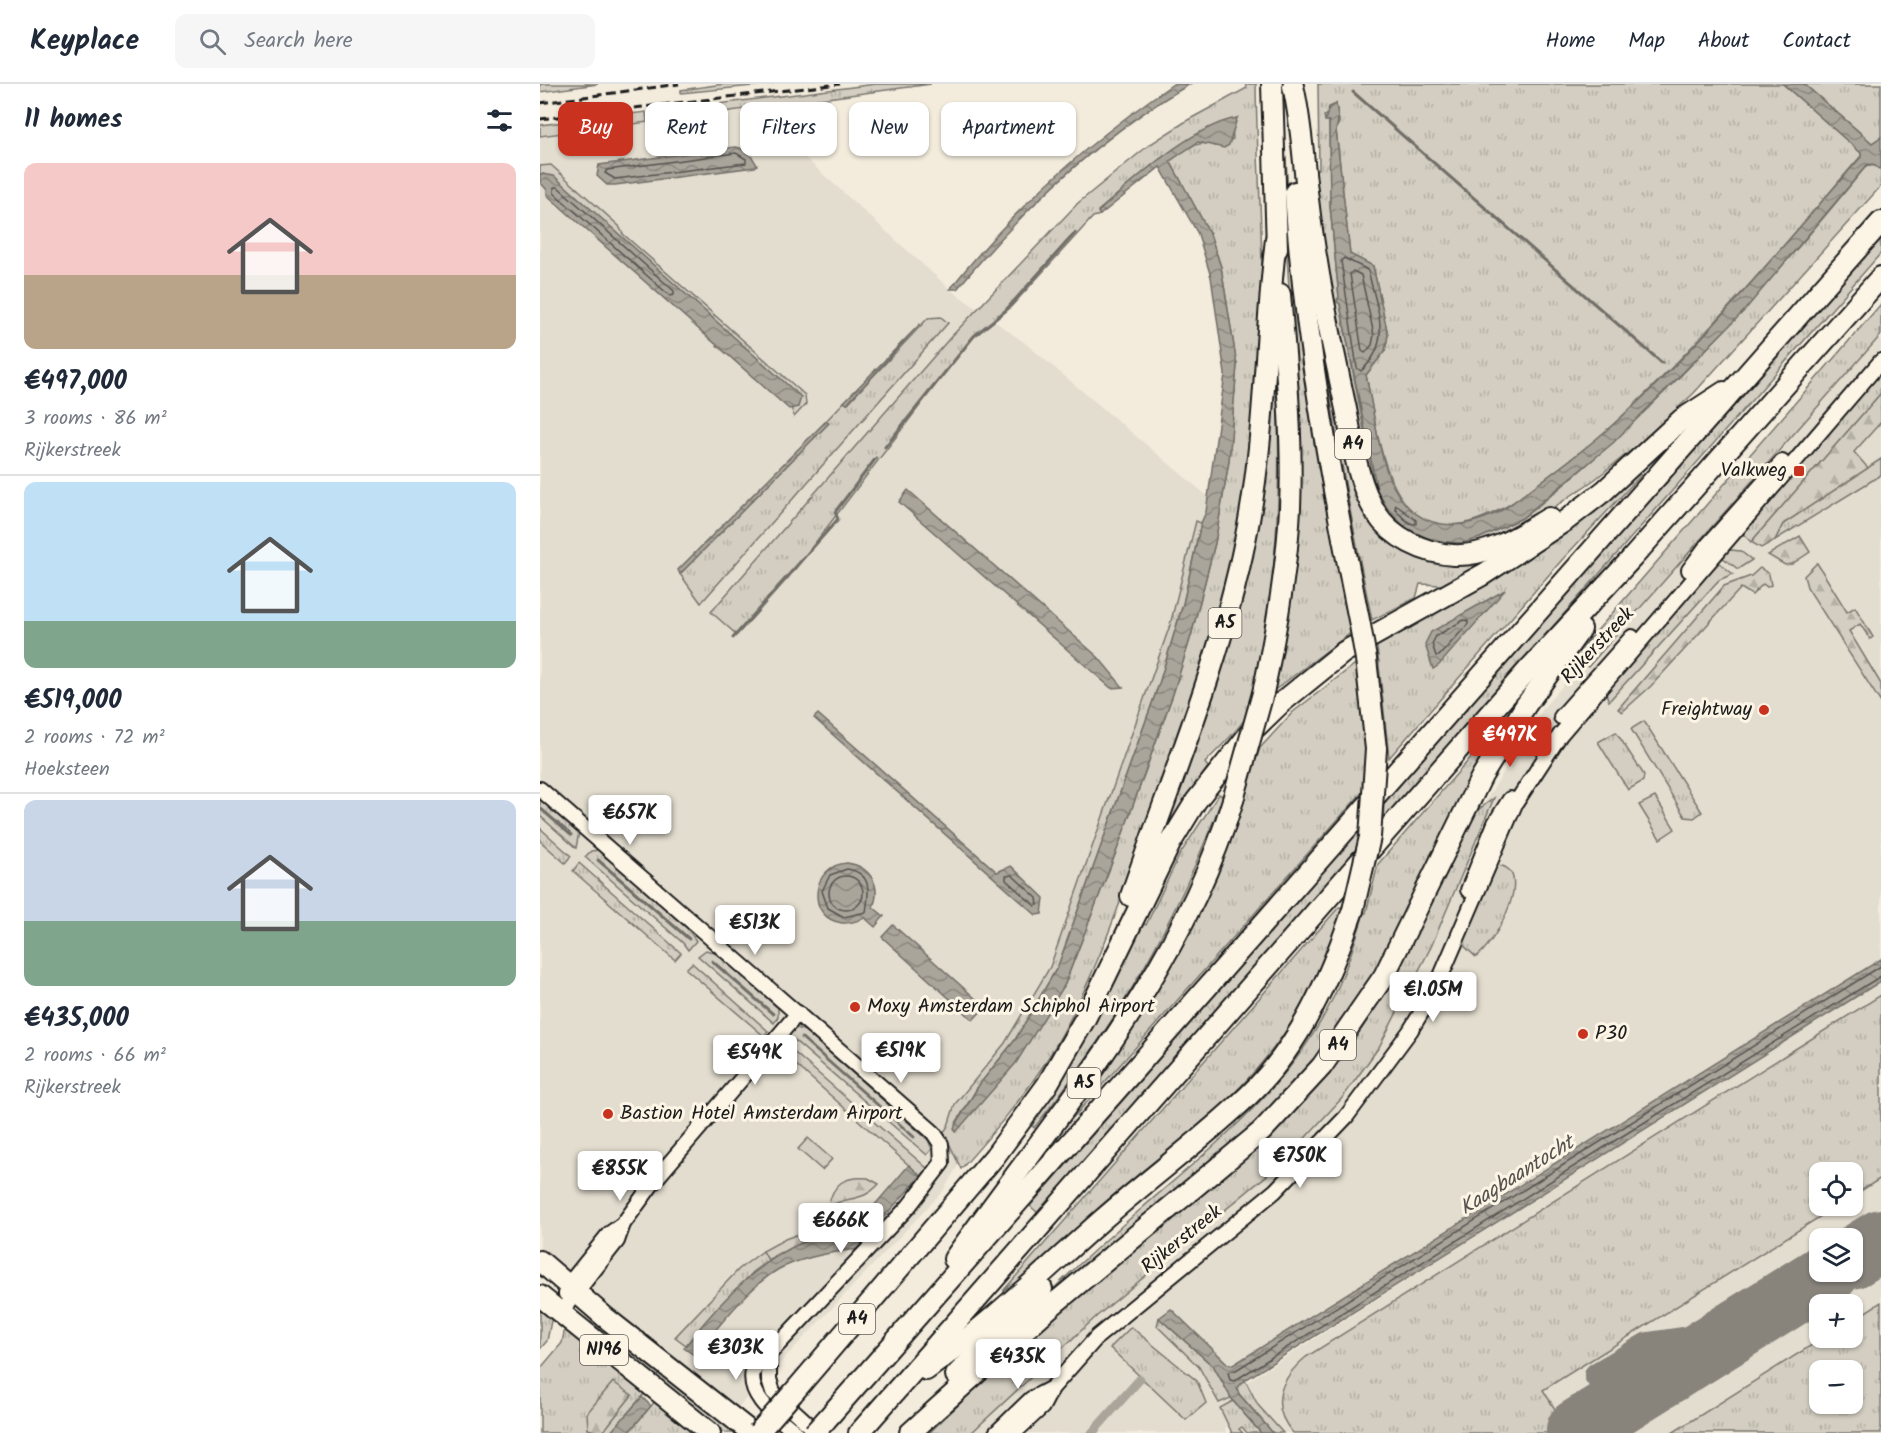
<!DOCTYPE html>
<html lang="en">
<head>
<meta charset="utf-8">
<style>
	:root { --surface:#fff; --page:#f6f6f7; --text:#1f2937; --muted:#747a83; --line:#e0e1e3; --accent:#c8321e }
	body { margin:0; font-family:Kalam,sans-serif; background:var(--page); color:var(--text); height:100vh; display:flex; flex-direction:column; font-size:22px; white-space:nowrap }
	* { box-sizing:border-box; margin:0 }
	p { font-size:20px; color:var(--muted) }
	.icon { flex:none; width:33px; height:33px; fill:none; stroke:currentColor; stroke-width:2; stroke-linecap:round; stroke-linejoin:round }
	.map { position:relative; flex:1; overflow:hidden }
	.sheet { display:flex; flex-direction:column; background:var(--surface); width:540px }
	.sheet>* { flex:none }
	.guide { position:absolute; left:18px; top:18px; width:570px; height:54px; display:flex; gap:12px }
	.tools { position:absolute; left:1269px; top:1078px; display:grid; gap:12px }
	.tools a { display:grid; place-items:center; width:54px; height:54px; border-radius:12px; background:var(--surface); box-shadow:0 2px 4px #0004; font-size:30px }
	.price { position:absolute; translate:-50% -51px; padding:0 14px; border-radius:6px; background:#fff; color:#222; font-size:20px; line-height:39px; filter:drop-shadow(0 2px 3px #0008) }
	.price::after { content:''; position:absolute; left:50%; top:36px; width:18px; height:14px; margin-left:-9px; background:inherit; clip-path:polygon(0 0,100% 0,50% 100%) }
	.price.active { background:var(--accent); color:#fff }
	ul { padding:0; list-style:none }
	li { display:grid; align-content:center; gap:12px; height:318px; padding:0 24px }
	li+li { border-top:2px solid var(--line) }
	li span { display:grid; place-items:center; height:186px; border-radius:12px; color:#555 }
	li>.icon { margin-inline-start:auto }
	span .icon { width:108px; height:108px; fill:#fffc; stroke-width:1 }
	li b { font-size:26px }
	h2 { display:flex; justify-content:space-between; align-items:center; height:72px; padding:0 24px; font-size:26px }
	.tag { padding:0 21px; border-radius:12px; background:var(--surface); box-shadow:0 2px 4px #0004; font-size:21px; line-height:54px }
	.tag.active { background:var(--accent); color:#fff }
	header { display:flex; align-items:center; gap:36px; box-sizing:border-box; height:84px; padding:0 30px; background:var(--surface); border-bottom:2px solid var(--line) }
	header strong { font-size:28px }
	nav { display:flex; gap:33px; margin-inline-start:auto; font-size:21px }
	.search { width:420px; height:54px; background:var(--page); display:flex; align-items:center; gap:15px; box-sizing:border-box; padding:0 21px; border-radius:12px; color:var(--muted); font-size:22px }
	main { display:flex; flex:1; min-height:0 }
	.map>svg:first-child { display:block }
	.built { fill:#e3ddcf; fill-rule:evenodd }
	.grass { fill:url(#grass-tufts); stroke:#78756e; stroke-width:1.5; fill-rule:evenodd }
	.forest { fill:url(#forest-firs); stroke:#78756e; stroke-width:1.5 }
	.park { fill:#d3cec1; stroke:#78756e; stroke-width:1.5 }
	.water { fill:url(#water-waves); stroke:#716e68; stroke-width:1.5 }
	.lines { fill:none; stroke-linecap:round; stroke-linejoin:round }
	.shore { stroke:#55534f; stroke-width:1.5 }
	.stream { stroke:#716e68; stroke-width:3 }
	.canal { stroke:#aaa59b; stroke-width:9 }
	.taxiway { stroke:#88847c; stroke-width:26 }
	.runway { stroke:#88847c; stroke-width:62 }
	.minor-casing { stroke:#1c1c1c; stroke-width:18 }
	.highway-casing { stroke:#1c1c1c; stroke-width:24 }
	.minor { stroke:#fcf5e5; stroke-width:14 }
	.highway { stroke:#fcf5e5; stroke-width:20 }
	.rail { stroke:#1c1c1c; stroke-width:3; stroke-dasharray:9 4.5; stroke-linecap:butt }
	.highway-bridge-casing { stroke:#1c1c1c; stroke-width:24; stroke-linecap:butt }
	.highway-bridge { stroke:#fcf5e5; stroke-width:20 }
	.poi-dot { fill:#c8321e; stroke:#fcf5e5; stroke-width:2 }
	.labels { text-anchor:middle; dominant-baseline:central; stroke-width:6; stroke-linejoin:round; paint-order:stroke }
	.shield { fill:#fcf5e5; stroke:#5f5d58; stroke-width:1.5 }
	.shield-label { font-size:18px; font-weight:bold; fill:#1c1c1c }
	.poi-label { font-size:20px; fill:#1c1c1c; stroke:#fcf5e5; text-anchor:start }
	.street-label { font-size:20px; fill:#1c1c1c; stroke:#fcf5e5 }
	.water-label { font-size:21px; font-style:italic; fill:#55534f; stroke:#fcf5e5 }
</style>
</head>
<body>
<header>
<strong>Keyplace</strong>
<div class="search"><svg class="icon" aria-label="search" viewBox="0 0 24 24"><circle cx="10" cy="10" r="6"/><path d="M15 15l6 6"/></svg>Search here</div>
<nav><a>Home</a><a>Map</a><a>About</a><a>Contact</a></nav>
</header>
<main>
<section class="sheet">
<h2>11 homes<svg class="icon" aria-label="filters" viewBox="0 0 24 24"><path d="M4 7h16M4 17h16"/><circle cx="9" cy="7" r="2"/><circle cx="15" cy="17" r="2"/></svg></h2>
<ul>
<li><span style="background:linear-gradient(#f6c9c9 60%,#b9a48a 0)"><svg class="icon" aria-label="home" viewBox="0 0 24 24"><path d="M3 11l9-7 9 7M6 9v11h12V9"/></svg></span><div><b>€497,000</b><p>3 rooms · 86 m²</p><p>Rijkerstreek</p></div></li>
<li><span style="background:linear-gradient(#bfe0f5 75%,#7fa58c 0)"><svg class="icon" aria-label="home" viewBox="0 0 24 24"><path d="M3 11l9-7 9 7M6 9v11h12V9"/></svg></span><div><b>€519,000</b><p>2 rooms · 72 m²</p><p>Hoeksteen</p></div></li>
<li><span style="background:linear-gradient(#c9d6e8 65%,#7fa58c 0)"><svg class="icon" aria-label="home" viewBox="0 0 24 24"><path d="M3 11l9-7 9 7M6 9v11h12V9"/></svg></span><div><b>€435,000</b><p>2 rooms · 66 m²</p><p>Rijkerstreek</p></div></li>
</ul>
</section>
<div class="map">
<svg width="1341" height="1349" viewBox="0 0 1341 1349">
	<defs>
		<pattern id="grass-tufts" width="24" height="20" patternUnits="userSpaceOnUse" patternTransform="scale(1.5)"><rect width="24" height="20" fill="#d3cec1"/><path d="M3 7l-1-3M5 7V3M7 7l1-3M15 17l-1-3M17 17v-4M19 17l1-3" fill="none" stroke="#b5b0a5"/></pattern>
		<pattern id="forest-firs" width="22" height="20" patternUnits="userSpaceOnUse" patternTransform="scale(1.5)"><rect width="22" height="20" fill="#d3cec1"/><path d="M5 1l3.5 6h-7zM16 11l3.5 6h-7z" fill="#b5b0a5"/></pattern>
		<pattern id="water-waves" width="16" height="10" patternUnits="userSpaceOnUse" patternTransform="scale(1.5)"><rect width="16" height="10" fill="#aaa59b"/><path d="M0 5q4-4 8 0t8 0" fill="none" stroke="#8a867e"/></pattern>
	</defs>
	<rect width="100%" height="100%" fill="#f3ecdd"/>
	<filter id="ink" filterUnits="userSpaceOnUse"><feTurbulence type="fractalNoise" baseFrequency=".0167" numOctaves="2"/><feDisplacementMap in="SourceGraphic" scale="12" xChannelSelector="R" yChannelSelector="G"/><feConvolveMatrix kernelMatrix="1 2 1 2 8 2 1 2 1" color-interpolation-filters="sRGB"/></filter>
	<g filter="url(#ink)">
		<g class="built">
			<polygon points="209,23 411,206 485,259 677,420 613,640 497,948 403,1107 185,1337 97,1275 0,1189 0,47"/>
			<path d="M1341,237V877L697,1284L694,1306L1341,894V1349H725L692,1312L685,1349H416L758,1049L887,855L942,723L1004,623ZM1280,1089H1312V1122H1280ZM1280,1155H1312V1188H1280ZM1280,1221H1312V1254H1280ZM1280,1287H1312V1320H1280Z"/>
		</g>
		<g class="grass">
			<polygon points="0,0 58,0 0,8"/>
			<polygon points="184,0 233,0 141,9 141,6"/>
			<polygon points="336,0 391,0 124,36 123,27"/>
			<path d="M705,0H716C717,98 728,198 718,295C710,374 699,452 680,529C663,594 638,658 615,721C584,806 557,894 510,971C485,1012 453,1049 421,1085L404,1048L408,1042L415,1020L465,959L510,883L630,541L656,437L661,439L643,520L619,600L518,882L475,956L439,1001L416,1039L524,902L578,763L633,610L651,552L675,459L689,377L697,281L681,183L670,150L630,77C646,66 657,54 676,62L693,55L692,42L697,34L620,75L558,127L560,131L553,133L469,225L430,256L249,493L197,551L171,528L409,255L538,119L609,61L648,36L707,4Z"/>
			<path d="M778,0H1243L1321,69V72C1254,148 998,465 895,440C843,427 835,334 826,291L845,267L848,251L833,182L810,171L796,46L799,38L796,20L788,31L784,32L785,36L789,37L790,122L799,213L797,216L800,220L834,398L849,427L940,454L982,434L997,423C1121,322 1226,205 1327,81L1341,83V102L1154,309L1098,361L1054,396L979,447L914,468L857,447L821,383L771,86L779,85Z"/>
			<polygon points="1264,0 1341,0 1341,53 1332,59"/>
			<polygon points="106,28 107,36 116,37 0,52 0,41"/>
			<polygon points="741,74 746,74 751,163 813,547 732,608 757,334"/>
			<polygon points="11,81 79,142 83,150 265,311 266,320 254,333 251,323 4,90 0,90 0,82"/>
			<polygon points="1341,154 1341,169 843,736 844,719"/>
			<path d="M769,163L815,385L854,452L949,476L902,501L880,500L876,514L832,536C806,412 784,289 769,163Z"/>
			<polygon points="1341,220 1341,251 1048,583 1035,572"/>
			<polygon points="401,233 408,239 161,519 140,490 288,339 286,337 304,318 307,320 388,234"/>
			<path d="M734,260C742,364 741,466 721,569C717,588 716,614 707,631C698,648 678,664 665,679L668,683L634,732L602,788L679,572Z"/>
			<polygon points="1341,279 1341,309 1211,458 1202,449"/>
			<polygon points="1341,375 1341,391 1235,456 1243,440"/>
			<polygon points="1098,386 1101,391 1021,477 849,674 836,554"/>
			<polygon points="1191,466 1200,467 1212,476 1198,485 1178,470"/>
			<polygon points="1178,478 1193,490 1179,496 1069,617 1064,605"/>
			<polygon points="818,578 828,659 826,704 508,1062 701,719 720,664 753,628"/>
			<path d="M975,623L870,829L805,942L717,1044L458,1259C504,1213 551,1168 601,1125C673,1062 751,1003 793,914C806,887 815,858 824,829H826L838,780Z"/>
			<polygon points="1104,637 1162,728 1154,734 1145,733 1091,645"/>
			<polygon points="1076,648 1104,691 1103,697 1088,706 1058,658"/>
			<path d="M679,710L683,712C635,841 579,937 494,1044L490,1040L544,956L598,837L606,841L640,770Z"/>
			<polygon points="1115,713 1135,745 1120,755 1099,721"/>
			<path d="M954,714L891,863L839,963L803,1013L743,1078L557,1232L431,1349H389C441,1299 494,1249 549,1203C630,1135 718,1074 786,993C851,914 891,821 934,729Z"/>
			<polygon points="0,715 39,748 36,764 0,732"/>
			<polygon points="825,740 823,759 498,1129 490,1122"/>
			<polygon points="0,744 31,772 25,779 0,757"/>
			<polygon points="59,766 148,845 156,857 148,866 143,859 45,773 51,767"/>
			<polygon points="39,779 141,869 135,876 33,787"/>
			<path d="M955,781C999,782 954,862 936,873L920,858Z"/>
			<path d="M799,823L804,824C791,860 778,895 758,928C720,992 665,1039 608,1086C565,1123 522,1159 480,1196L463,1207Z"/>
			<path d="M166,866C185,869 221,910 238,924V933L234,939L158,872Z"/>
			<polygon points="152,879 228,947 224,952 146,885"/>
			<path d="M1341,911V1094L1313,1112L1312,1089H1280V1122H1297L1003,1306L1030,1349H753C728,1321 741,1294 766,1273Z"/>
			<polygon points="257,944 265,947 388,1056 392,1065 387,1071 247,950"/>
			<polygon points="241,957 388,1085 381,1092 236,963"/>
			<polygon points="223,1167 228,1176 215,1186 146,1261 135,1253 199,1185"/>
			<path d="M1341,1218V1349H1132L1283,1254H1312L1313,1236ZM1280,1287H1312V1320H1280Z"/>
			<polygon points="0,1222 12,1232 7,1257 0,1265"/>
			<polygon points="55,1234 200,1349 185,1349 48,1243"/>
			<polygon points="619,1234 674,1283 691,1314 679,1319 659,1283 617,1242"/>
			<polygon points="25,1243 106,1308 70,1349 62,1349 92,1311 48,1345 55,1349 0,1349 0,1285 22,1259"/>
			<polygon points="591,1243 657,1297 666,1319 646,1336 570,1264"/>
			<polygon points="705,1296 718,1321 743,1349 733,1349 699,1310 696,1304"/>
			<polygon points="116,1316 162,1349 88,1349"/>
			<polygon points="693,1317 721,1349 707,1349 702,1343 699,1345 703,1349 692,1349 680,1324"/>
		</g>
		<g class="forest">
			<polygon points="1341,309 1341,338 1314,368 1328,384 1243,440 1235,456 1221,464 1211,458"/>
			<polygon points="1260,452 1270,468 1252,480 1245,481 1228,471"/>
			<polygon points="1277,479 1307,528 1315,523 1333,553 1330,555 1320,540 1309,547 1341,600 1341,619 1267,503 1264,492"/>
			<polygon points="1220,484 1229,490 1231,501 1227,503 1223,500 1212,511 1201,504 1111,602 1082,628 1078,625 1184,502 1211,492"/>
			<path d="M328,1094L339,1100C322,1119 309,1111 288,1123C293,1099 304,1092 328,1094Z"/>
			<polygon points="299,1135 302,1149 239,1169 228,1176 223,1167 245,1155"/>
			<polygon points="73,1298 92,1311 62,1349 48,1345 47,1329"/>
		</g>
		<polygon class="park" points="268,1054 292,1075 282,1086 258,1065"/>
		<g class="water">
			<path d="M633,0H650C560,51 483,125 417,205H410C473,125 549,57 633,0Z"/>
			<path d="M1243,0H1264L1332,59L1341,53V83L1339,85L1333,80L1327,81L1204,227L1073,359L982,434L940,454L922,459L894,457L867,445L849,427L837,406L800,220L797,218L799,213L790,122L789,37H785L789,23L796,20C798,30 799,37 796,46L810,170L833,182L848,251L845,267L826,291C832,320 840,378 853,402C879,451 925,448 967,423C1008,392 1051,362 1088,327C1173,249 1245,158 1321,73V69Z"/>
			<path d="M697,34L689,61L684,64L658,58L630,77L670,150L681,183L697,281L689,377L675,459L651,552L633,610L578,763L524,902L476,979L416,1048L414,1044L439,1001L475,956L518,882L619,600L643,520L661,439L666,428L685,290L671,193L658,150L620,83L560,131L558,128C592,97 652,42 697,34Z"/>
			<path d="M196,63C205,64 213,73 217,81L215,83L75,101H67L57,92L59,81Z"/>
			<polygon points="0,90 14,92 261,313 258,323 249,325 7,111 7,106 0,98"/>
			<polygon points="380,240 307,320 304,318"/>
			<polygon points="286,337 289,339 140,490 138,486"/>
			<polygon points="368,406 558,573 583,603 571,604 359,418"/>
			<polygon points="965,506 899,581 893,585 885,560 891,548"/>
			<polygon points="278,630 457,788 471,782 504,814 502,830 496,831 274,634"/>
			<path d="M307,779C330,782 342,802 333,823L344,832L335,843L325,834C318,836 311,840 302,839C265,834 271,781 307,779Z"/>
			<polygon points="353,841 445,923 433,936 342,853"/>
			<polygon points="1341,875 1341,897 705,1296 697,1304 699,1310 733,1349 721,1349 693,1317 674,1283 619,1234 631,1225 688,1280 693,1281"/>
			<path d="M369,1081L381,1092L323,1156L320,1165C293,1168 268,1172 243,1183C211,1198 178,1245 154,1271L144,1264C175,1223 214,1180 261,1159C278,1152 299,1153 315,1144Z"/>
			<polygon points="102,1313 111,1322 88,1349 70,1349"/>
		</g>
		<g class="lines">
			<g class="shore">
				<polygon points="196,69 206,75 206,79 75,95 65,89 67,86"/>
				<polygon points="14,103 18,103 134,207 134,211 130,212 14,109"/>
				<path d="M804,174L828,186C836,223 854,258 821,287L817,284L801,177Z"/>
				<polygon points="813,187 821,191 834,251 832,261 825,269 822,267 810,190"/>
				<path d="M856,421L876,436V440C868,441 860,431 855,424Z"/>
				<polygon points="924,536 928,537 928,540 899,572 896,572 892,560 896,552"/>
				<path d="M307,785C333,789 329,809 326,828L304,833L288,824L282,807L290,791Z"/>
				<polygon points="472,791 497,814 498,821 495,822 466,796 466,792"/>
				<circle cx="306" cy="809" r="17"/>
				<polyline points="1341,882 696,1286 688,1288 690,1296 694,1297 1076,1056 1341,892"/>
			</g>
			<g class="stream">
				<polyline points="813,8 1122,279"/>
				<polyline points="345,363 434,252 465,227 535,149"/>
				<polyline points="193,554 298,435 295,428 336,374"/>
				<polyline points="0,724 31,751"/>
				<polyline points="58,776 149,855"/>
				<polyline points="172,877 233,930"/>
				<polyline points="262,954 374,1053"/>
			</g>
			<polyline class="canal" points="552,1349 600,1295"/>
			<polyline class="taxiway" points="1077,1321 1057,1291 1108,1261 1183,1250 1204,1242"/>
			<g class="runway">
				<polyline points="1312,1174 1341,1156"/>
				<polyline points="1037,1346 1289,1188"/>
			</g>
			<defs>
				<g id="minor">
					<polyline points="1149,486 1166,463 1242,378"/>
					<polyline points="1021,633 1092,553"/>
					<path d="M0,705L393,1048L401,1060L402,1079L369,1122L213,1287C207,1314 238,1333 256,1349"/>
					<polyline points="928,806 955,739 970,715"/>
					<polyline points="26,1210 28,1201 69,1150 83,1140"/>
					<polyline points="20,1229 77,1157 83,1140 115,1096 258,929"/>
					<polyline points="229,1271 229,1295 233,1308 278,1349"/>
					<polyline points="456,1349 491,1315 512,1304"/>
					<polyline points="474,1349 502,1323 512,1304 557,1253 735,1107 806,1033 870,947 895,906 975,720 1020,651 1341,277"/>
				</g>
				<g id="highway">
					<polyline points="732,0 737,165"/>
					<path d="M753,2C762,40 763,77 768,115C776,185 791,255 806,325C813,360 817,398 836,429C852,454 884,469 913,471C948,473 980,451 1009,434"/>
					<path d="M755,108C764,254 791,397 820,541"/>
					<polyline points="826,575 836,665"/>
					<path d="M723,609C736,548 747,487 750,424C753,353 746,281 740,210"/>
					<path d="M591,812C631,695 680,580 705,457C726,356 724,256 736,155"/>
					<path d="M414,1175C518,1029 640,891 693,716"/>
					<polyline points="0,1177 66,1234 212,1349"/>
					<polyline points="0,1212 170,1349"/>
					<path d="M386,1286C449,1241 505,1186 563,1135C611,1093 663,1055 709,1011C761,961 790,893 813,826"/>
					<polyline points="416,1291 502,1205"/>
					<polyline points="253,1309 455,1072 507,1001 546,933 631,758 656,717 710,649 741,619 804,568 944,490 1025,437 1064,407 1141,336 1184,308"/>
					<polyline points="285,1337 1341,138"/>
					<polyline points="319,1349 987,587 1093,473 1341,193"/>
					<polyline points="370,1349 509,1224 722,1047 782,982 844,892 942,692 986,621 1041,545"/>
				</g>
			</defs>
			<use href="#minor" class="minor-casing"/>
			<use href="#highway" class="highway-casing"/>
			<use href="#minor" class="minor"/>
			<use href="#highway" class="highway"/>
			<g class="rail">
				<polyline points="0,19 139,0"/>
				<polyline points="0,35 300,0"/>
			</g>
			<defs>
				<g id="highway-bridge">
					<polyline points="820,541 826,575"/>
					<polyline points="693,716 723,609"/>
					<polyline points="813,826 830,753 836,665"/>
					<polyline points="218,1349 253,1309"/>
					<polyline points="274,1349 285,1337"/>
				</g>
			</defs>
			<use href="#highway-bridge" class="highway-bridge-casing"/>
			<use href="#highway-bridge" class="highway-bridge"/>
		</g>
	</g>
	<g class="poi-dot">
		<rect x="1253" y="381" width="12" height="12" rx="3"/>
		<circle cx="1224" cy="626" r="6"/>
		<circle cx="315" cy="923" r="6"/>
		<circle cx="1043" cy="950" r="6"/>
		<circle cx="68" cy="1030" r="6"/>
	</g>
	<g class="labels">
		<g class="shield">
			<rect x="795" y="345" width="36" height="30" rx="4.5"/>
			<rect x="668.5" y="524" width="33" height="30" rx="4.5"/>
			<rect x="780" y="946" width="36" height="30" rx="4.5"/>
			<rect x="527.5" y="984" width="33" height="30" rx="4.5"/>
			<rect x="299" y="1220" width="36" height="30" rx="4.5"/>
			<rect x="40" y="1251" width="48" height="30" rx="4.5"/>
		</g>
		<g class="shield-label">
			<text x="813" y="360">A4</text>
			<text x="685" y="539">A5</text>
			<text x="798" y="961">A4</text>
			<text x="544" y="999">A5</text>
			<text x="317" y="1235">A4</text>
			<text x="64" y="1266">N196</text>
		</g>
		<g class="poi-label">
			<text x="1247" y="387" text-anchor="end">Valkweg</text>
			<text x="1212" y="626" text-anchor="end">Freightway</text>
			<text x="327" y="923">Moxy Amsterdam Schiphol Airport</text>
			<text x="1055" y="950">P30</text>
			<text x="80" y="1030">Bastion Hotel Amsterdam Airport</text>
		</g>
		<g class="street-label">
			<text transform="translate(1058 562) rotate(-47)">Rijkerstreek</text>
			<text transform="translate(642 1156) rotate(-39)">Rijkerstreek</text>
		</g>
		<g class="water-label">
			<text transform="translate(977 1092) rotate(-32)">Kaagbaantocht</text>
		</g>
	</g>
</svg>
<div class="tools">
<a><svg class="icon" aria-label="locate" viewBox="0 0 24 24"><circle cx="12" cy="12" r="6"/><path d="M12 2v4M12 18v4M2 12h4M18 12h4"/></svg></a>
<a><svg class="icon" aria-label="layers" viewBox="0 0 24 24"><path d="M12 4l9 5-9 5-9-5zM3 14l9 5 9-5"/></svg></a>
<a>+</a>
<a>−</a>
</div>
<b class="price active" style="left:970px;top:684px">€497K</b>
<b class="price" style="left:90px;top:762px">€657K</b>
<b class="price" style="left:215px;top:872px">€513K</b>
<b class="price" style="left:893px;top:939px">€1.05M</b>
<b class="price" style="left:361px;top:1000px">€519K</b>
<b class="price" style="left:215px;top:1002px">€549K</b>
<b class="price" style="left:760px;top:1105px">€750K</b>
<b class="price" style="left:80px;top:1118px">€855K</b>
<b class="price" style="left:301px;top:1170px">€666K</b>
<b class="price" style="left:196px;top:1297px">€303K</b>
<b class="price" style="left:478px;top:1306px">€435K</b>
<div class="guide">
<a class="tag active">Buy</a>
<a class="tag">Rent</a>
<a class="tag">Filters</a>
<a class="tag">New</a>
<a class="tag">Apartment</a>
</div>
</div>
</main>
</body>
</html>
